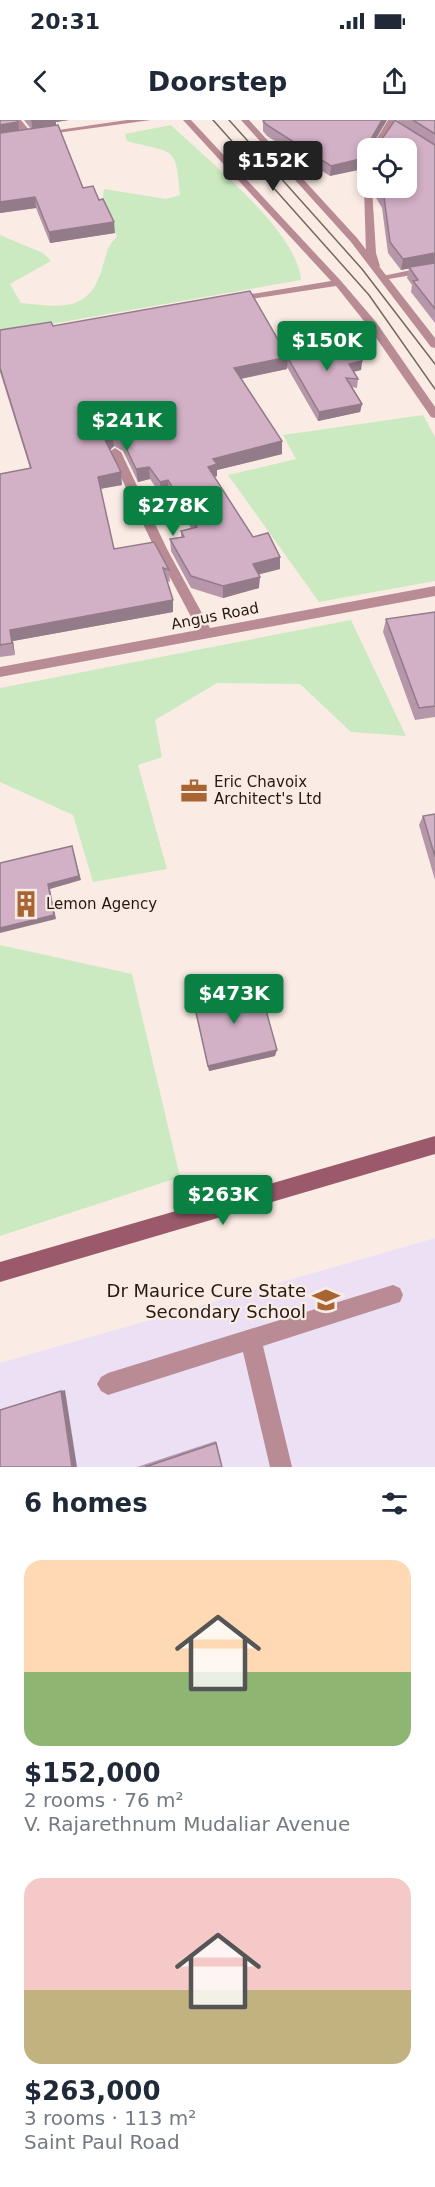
<!DOCTYPE html>
<html lang="en">
<head>
<meta charset="utf-8">
<style>
	:root { --surface:#fff; --page:#f2f2f3; --text:#1f2937; --muted:#747a83; --accent:#0b8043 }
	body { margin:0; font-family:"DejaVu Sans",sans-serif; background:var(--page); color:var(--text); height:100vh; display:flex; flex-direction:column; font-size:22px; white-space:nowrap }
	* { box-sizing:border-box; margin:0 }
	p { font-size:20px; color:var(--muted) }
	.icon { flex:none; width:33px; height:33px; fill:none; stroke:currentColor; stroke-width:2; stroke-linecap:round; stroke-linejoin:round }
	.map { position:relative; height:1347px; overflow:hidden }
	.side { display:flex; flex-direction:column; background:var(--surface); flex:1 }
	.side>* { flex:none }
	.controls { position:absolute; left:357px; top:18px; display:grid; gap:12px }
	.controls a { display:grid; place-items:center; width:60px; height:60px; border-radius:12px; background:var(--surface); box-shadow:0 3px 9px #0003; font-size:30px }
	.price { position:absolute; translate:-50% -51px; padding:0 14px; border-radius:6px; background:var(--accent); color:#fff; font-size:20px; line-height:39px; filter:drop-shadow(0 2px 3px #0008) }
	.price::after { content:''; position:absolute; left:50%; top:36px; width:18px; height:14px; margin-left:-9px; background:inherit; clip-path:polygon(0 0,100% 0,50% 100%) }
	.price.active { background:#222; color:#fff }
	ul { padding:0; list-style:none }
	li { display:grid; align-content:center; gap:12px; height:318px; padding:0 24px }
	li span { display:grid; place-items:center; height:186px; border-radius:18px; color:#555 }
	li>.icon { margin-inline-start:auto }
	span .icon { width:108px; height:108px; fill:#fffc; stroke-width:1 }
	li b { font-size:26px }
	h2 { display:flex; justify-content:space-between; align-items:center; height:72px; padding:0 24px; font-size:26px }
	.status { display:flex; justify-content:space-between; align-items:center; height:42px; padding:0 30px; background:var(--surface); direction:ltr }
	.status svg { height:16px; fill:currentColor }
	header { display:flex; justify-content:space-between; align-items:center; height:78px; padding:0 24px; background:var(--surface); font-size:27px; font-weight:600 }
	.map>svg:first-child { display:block }
	.education { fill:#ece0f5 }
	.green { fill:#cceac1 }
	.lines { fill:none; stroke-linecap:round; stroke-linejoin:round }
	.service { fill:#b98b95; fill-rule:evenodd }
	.minor { fill:#b98b95; fill-rule:evenodd }
	.tertiary { fill:#b98b95; fill-rule:evenodd }
	.secondary { fill:#9a5a6b; fill-rule:evenodd }
	.tram { stroke:#746860; stroke-width:1.5 }
	.wall { fill:#b597a9 }
	.shaded-wall { fill:#937b8a }
	.building { fill:#d2b0c5; stroke:#937b8a; stroke-width:1.5 }
	.labels { text-anchor:middle; dominant-baseline:central; stroke-width:4.5; stroke-linejoin:round; paint-order:stroke }
	.street-label { font-size:15px; fill:#241911; stroke:#faece4 }
	.poi-label { font-size:15px; fill:#241911; stroke:#faece4; text-anchor:start }
	.near-poi-label { font-size:18px; fill:#241911; stroke:#faece4; text-anchor:end }
</style>
</head>
<body>
<div class="status"><b>20:31</b><svg viewBox="0 0 49 12"><path d="M0 12V9h3v3zM5 12V6h3v6zM10 12V3h3v9zM15 12V0h3v12zM26 1h20v11H26zM47 4h2v5h-2z"/></svg></div>
<header><svg class="icon" aria-label="back" viewBox="0 0 24 24"><path d="M15 5l-7 7 7 7"/></svg>Doorstep<svg class="icon" aria-label="share" viewBox="0 0 24 24"><path d="M12 15V3M7 8l5-5 5 5M5 13v7h14v-7"/></svg></header>
<div class="map">
<svg width="435" height="1347" viewBox="0 0 435 1347">
	<rect width="100%" height="100%" fill="#faece4"/>
	<polygon class="education" points="435,1118 435,1347 0,1347 0,1243"/>
	<g class="green">
		<path d="M171,5C207,40 297,110 301,160L0,213V115L43,133L51,141L10,164L21,183C62,187 91,193 103,145C107,133 107,125 117,117L103,77L104,69L166,79L180,75C176,24 174,34 127,21L125,14Z"/>
		<polygon points="423,295 435,317 435,461 319,482 228,355 296,339 283,315"/>
		<polygon points="351,500 406,616 351,612 300,564 217,563 155,600 162,637 138,645 167,749 93,762 73,695 0,662 0,568"/>
		<polygon points="0,825 132,854 180,1057 0,1116"/>
	</g>
	<g class="lines">
		<polygon class="service" points="393,1165 400,1168 403,1175 400,1182 263,1226 292,1347 270,1347 243,1232 108,1275 101,1271 97,1264 101,1257 108,1253"/>
		<g class="minor">
			<polygon points="13,0 21,0 33,15 32,17 26,17"/>
			<polygon points="127,0 151,0 42,15 38,13"/>
			<polygon points="183,0 191,0 341,161 376,202 435,287 435,298 431,297 368,206 336,166 230,182 229,180 234,177 331,161"/>
			<polygon points="388,0 396,0 379,28 371,28"/>
			<polygon points="368,65 372,68 376,133 380,146 375,149 370,146 366,133 364,68"/>
			<polygon points="435,145 435,151 383,160 378,157"/>
			<polygon points="115,328 121,332 167,429 210,508 435,466 435,476 0,557 0,547 198,510 155,429 109,332"/>
		</g>
		<polygon class="tertiary" points="241,0 249,0 357,118 435,218 435,228 431,227 351,122"/>
		<polygon class="secondary" points="435,1016 435,1034 0,1162 0,1142"/>
		<g class="tram">
			<polyline points="213,0 369,175 435,269"/>
			<polyline points="229,0 362,149 435,244"/>
		</g>
	</g>
	<g class="wall">
		<polygon points="0,0 18,2 20,11 31,9 24,0 69,0 56,2 56,5 83,68 115,113 50,123 36,88 0,93"/>
		<polygon points="387,0 376,19 382,19 409,9 398,1 398,0 435,0 435,203 411,172 412,165 407,158 409,148 401,150 388,133 382,88 375,76 375,68 406,68 406,28 330,56 267,16 263,11 263,1"/>
		<polygon points="53,206 284,229 362,241 361,250 354,252 358,259 357,268 352,267 362,284 360,292 318,301 287,247 287,249 241,259 282,321 282,334 217,350 217,356 214,357 253,417 280,437 280,449 258,454 259,468 223,478 191,468 171,431 170,419 181,417 181,411 191,408 169,372 161,375 150,359 138,362 123,331 114,326 110,330 122,365 100,369 114,429 169,450 170,462 167,461 173,492 13,521 15,535 0,537 0,354 30,348 0,252 0,210"/>
		<polygon points="435,492 435,597 415,600 383,512 386,499"/>
		<polygon points="435,694 435,760 419,705 423,696"/>
		<polygon points="193,879 275,936 209,951 194,886"/>
		<polygon points="216,1321 222,1347 137,1347"/>
	</g>
	<g class="shaded-wall">
		<polygon points="31,0 69,0 56,2 56,7 33,11"/>
		<polygon points="382,0 387,0 370,28 371,19"/>
		<polygon points="18,2 20,12 0,16 0,5"/>
		<polygon points="368,37 368,48 330,56 331,46"/>
		<polygon points="35,77 36,88 0,93 0,82"/>
		<polygon points="114,102 115,113 50,123 49,112"/>
		<polygon points="435,133 435,144 401,150 403,139"/>
		<polygon points="288,237 287,249 234,260 234,248"/>
		<polygon points="362,241 361,250 347,253 349,244"/>
		<polygon points="362,284 360,292 318,301 319,292"/>
		<polygon points="112,314 114,326 107,333 105,320"/>
		<polygon points="282,321 282,334 217,350 217,356 208,359 208,347 213,339"/>
		<polygon points="149,347 150,359 138,362 136,349"/>
		<polygon points="121,352 122,365 99,369 98,357"/>
		<polygon points="168,360 169,372 161,375 160,362"/>
		<polygon points="280,437 280,449 253,456 253,444"/>
		<polygon points="260,457 259,468 223,478 223,466"/>
		<polygon points="173,480 173,492 13,521 15,535 12,523 10,510"/>
		<polygon points="72,726 81,760 50,769 56,799 0,813 0,808 48,764"/>
		<polygon points="277,930 275,936 209,951 208,946"/>
		<polygon points="65,1270 77,1347 72,1347 61,1271"/>
	</g>
	<g class="building">
		<polygon points="0,0 17,0 18,2 0,5"/>
		<polygon points="265,0 382,0 371,19 382,19 395,0 435,25 435,133 403,139 390,122 384,77 378,68 406,68 406,28 368,28 368,37 331,46 267,5 263,1"/>
		<polygon points="413,0 435,0 435,14"/>
		<polygon points="58,5 83,68 93,66 99,80 103,79 114,102 49,112 35,77 0,82 0,13"/>
		<polygon points="435,143 435,189 413,161 418,160 409,147"/>
		<polygon points="250,171 288,237 234,248 282,321 213,339 217,344 208,347 253,417 268,413 280,437 253,444 260,457 223,466 191,456 170,419 184,417 181,411 197,407 168,360 160,362 149,347 136,349 122,319 112,314 105,320 121,352 98,357 114,429 154,422 169,450 163,448 173,480 10,510 12,523 0,525 0,354 31,348 0,248 0,210 51,202 53,206"/>
		<polygon points="344,216 362,241 349,244 358,259 346,258 362,284 319,292 288,238 288,237 284,229"/>
		<polygon points="435,492 435,586 419,588 386,499"/>
		<polygon points="435,694 435,737 423,696"/>
		<polygon points="72,726 79,756 48,764 54,795 0,808 0,743"/>
		<polygon points="259,865 277,930 208,946 193,879"/>
		<polygon points="61,1271 72,1347 0,1347 0,1290"/>
		<polygon points="216,1323 222,1347 145,1347"/>
	</g>
	<defs>
		<symbol id="office-bare" viewBox="-9 -9 18 18"><path d="M-6-3h4V-5.5h4V-3h4V5H-6ZM-1-4.5V-3h2v-1.5ZM-6 0V1H6V0Z" fill="#a86433" stroke="#faece4" stroke-width="2.5" paint-order="stroke"/></symbol>
		<symbol id="building-bare" viewBox="-9 -9 18 18"><path d="M-4-6H4V6H1V3H-1V6H-4ZM-2.5-4.3h1.7v1.8h-1.7ZM.8-4.3h1.7v1.8H.8ZM-2.5-1h1.7V.8h-1.7ZM.8-1h1.7V.8H.8Z" fill="#a86433" stroke="#faece4" stroke-width="2.5" paint-order="stroke"/></symbol>
		<symbol id="university-bare" viewBox="-9 -9 18 18"><path d="M0-5L7-2L0 1L-7-2ZM-4 1L0 2.5L4 1V4Q0 6-4 4Z" fill="#a86433" stroke="#faece4" stroke-width="2.5" paint-order="stroke"/></symbol>
	</defs>
	<g fill-rule="evenodd">
		<use href="#office-bare" x="175" y="652" width="38" height="38"/>
		<use href="#building-bare" x="7" y="765" width="38" height="38"/>
		<use href="#university-bare" x="307" y="1161" width="38" height="38"/>
	</g>
	<g class="labels">
		<g class="street-label">
			<text transform="translate(215 496) rotate(-11)">Angus Road</text>
		</g>
		<g class="poi-label">
			<text x="214" y="662">Eric Chavoix<tspan x="214" dy="17">Architect's Ltd</tspan></text>
			<text x="46" y="784">Lemon Agency</text>
		</g>
		<g class="near-poi-label">
			<text x="306" y="1170">Dr Maurice Cure State<tspan x="306" dy="21">Secondary School</tspan></text>
		</g>
	</g>
</svg>
<div class="controls">
<a><svg class="icon" aria-label="locate" viewBox="0 0 24 24"><circle cx="12" cy="12" r="6"/><path d="M12 2v4M12 18v4M2 12h4M18 12h4"/></svg></a>
</div>
<b class="price active" style="left:273px;top:72px">$152K</b>
<b class="price" style="left:327px;top:252px">$150K</b>
<b class="price" style="left:127px;top:332px">$241K</b>
<b class="price" style="left:173px;top:417px">$278K</b>
<b class="price" style="left:234px;top:905px">$473K</b>
<b class="price" style="left:223px;top:1106px">$263K</b>
</div>
<section class="side">
<h2>6 homes<svg class="icon" aria-label="filters" viewBox="0 0 24 24"><path d="M4 7h16M4 17h16"/><circle cx="9" cy="7" r="2"/><circle cx="15" cy="17" r="2"/></svg></h2>
<ul>
<li><span style="background:linear-gradient(#ffd9b3 60%,#8fb573 0)"><svg class="icon" aria-label="home" viewBox="0 0 24 24"><path d="M3 11l9-7 9 7M6 9v11h12V9"/></svg></span><div><b>$152,000</b><p>2 rooms · 76 m²</p><p>V. Rajarethnum Mudaliar Avenue</p></div></li>
<li><span style="background:linear-gradient(#f6c9c9 60%,#c2b280 0)"><svg class="icon" aria-label="home" viewBox="0 0 24 24"><path d="M3 11l9-7 9 7M6 9v11h12V9"/></svg></span><div><b>$263,000</b><p>3 rooms · 113 m²</p><p>Saint Paul Road</p></div></li>
</ul>
</section>
</body>
</html>
